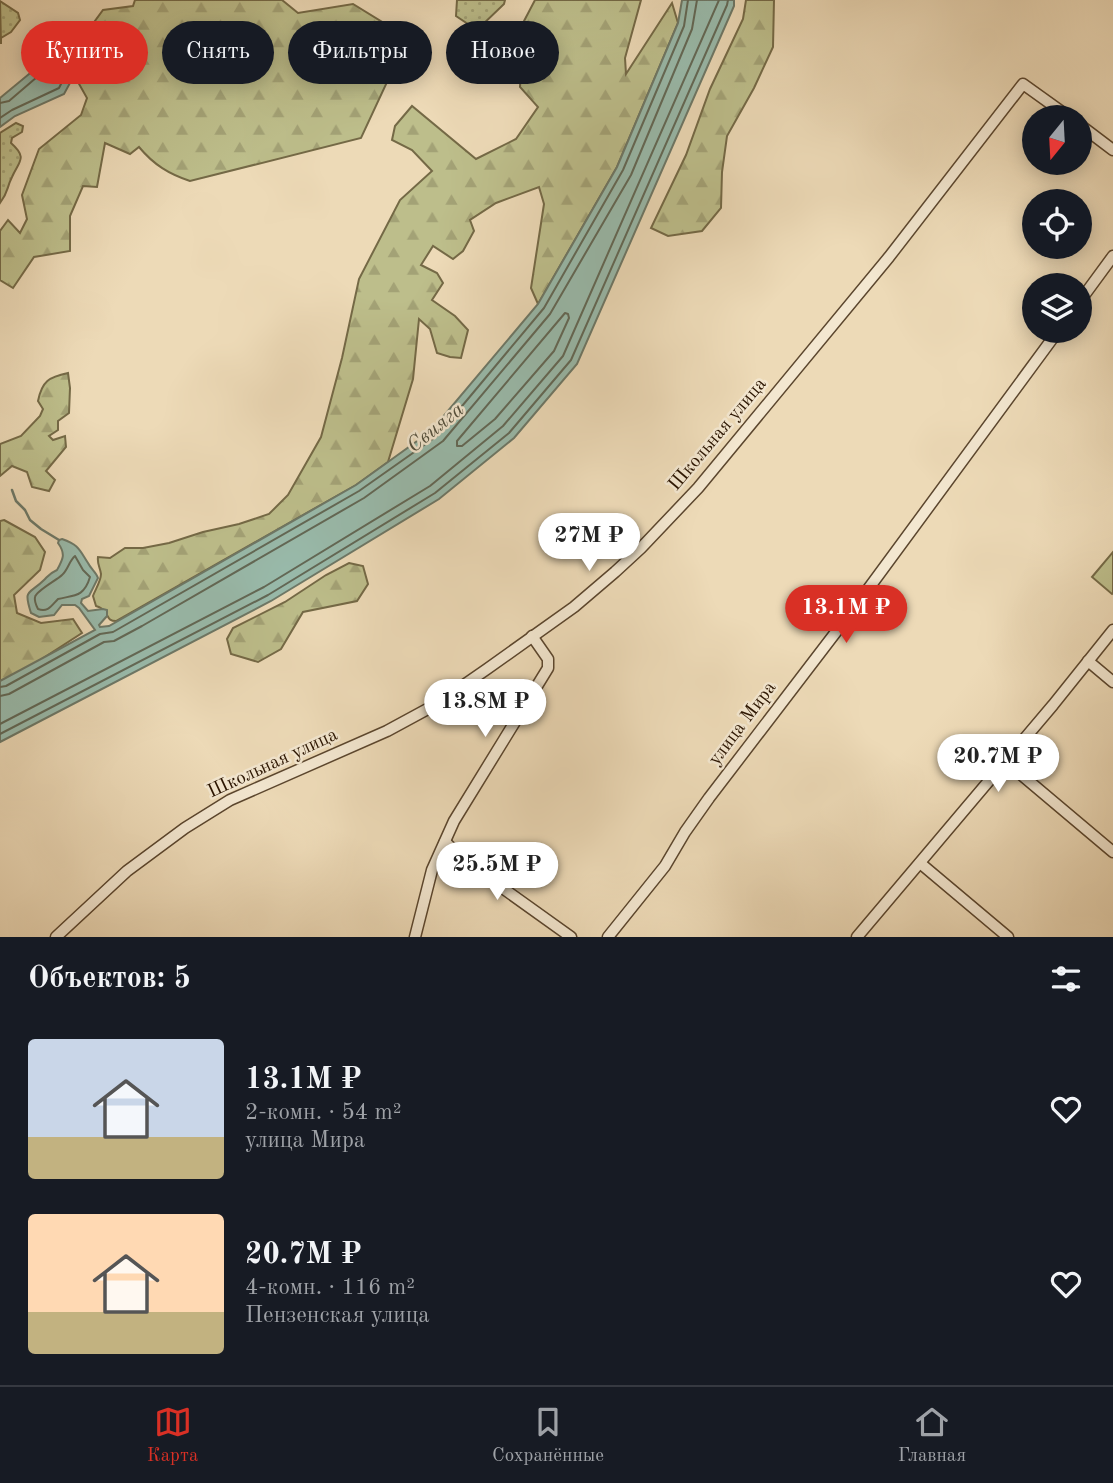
<!DOCTYPE html>
<html lang="ru">
<head>
<meta charset="utf-8">
<style>
	:root { --surface:#171b24; --page:#20242c; --text:#f1f3f6; --muted:#9ea1a6; --line:#363941; --accent:#d93025 }
	body { margin:0; font-family:"Old Standard TT",serif; background:var(--page); color:var(--text); height:100vh; display:flex; flex-direction:column; font-size:26px; white-space:nowrap }
	* { box-sizing:border-box; margin:0 }
	p { font-size:23px; color:var(--muted) }
	.icon { flex:none; width:38px; height:38px; fill:none; stroke:currentColor; stroke-width:2; stroke-linecap:round; stroke-linejoin:round }
	.map { position:relative; height:937px; overflow:hidden }
	.panel { display:flex; flex-direction:column; background:var(--surface); flex:1 }
	.panel>* { flex:none }
	.top-card { position:absolute; left:21px; top:21px; width:700px; height:63px; display:flex; gap:14px }
	.needle { width:46px; rotate:198deg }
	.buttons { position:absolute; left:1022px; top:105px; display:grid; gap:14px }
	.buttons a { display:grid; place-items:center; width:70px; height:70px; border-radius:50%; background:var(--surface); box-shadow:0 4px 18px #0003; font-size:35px }
	.price { position:absolute; translate:-50% -60px; padding:0 16px; border-radius:24px; background:#fff; color:#222; font-size:23px; line-height:46px; filter:drop-shadow(0 2px 4px #0008) }
	.price::after { content:''; position:absolute; left:50%; top:42px; width:21px; height:16px; margin-left:-10px; background:inherit; clip-path:polygon(0 0,100% 0,50% 100%) }
	.price.on { background:var(--accent); color:#fff }
	ul { padding:0; list-style:none }
	li { display:flex; align-items:center; gap:21px; height:175px; padding:0 28px }
	li span { display:grid; place-items:center; flex:none; width:196px; height:140px; border-radius:7px; color:#555 }
	li>.icon { margin-inline-start:auto }
	span .icon { width:84px; height:84px; fill:#fffc; stroke-width:1 }
	li b { font-size:30px }
	h2 { display:flex; justify-content:space-between; align-items:center; height:84px; padding:0 28px; font-size:30px }
	.pill { padding:0 24px; border-radius:32px; background:var(--surface); box-shadow:0 4px 18px #0003; font-size:24px; line-height:63px }
	.pill.on { background:var(--accent); color:#fff }
	.tab-bar { display:flex; justify-content:space-around; align-items:center; height:98px; border-top:2px solid var(--line); background:var(--surface); font-size:19px; color:var(--muted) }
	.tab-bar a { display:grid; justify-items:center; gap:4px }
	.tab-bar .on { color:var(--accent) }
	.map>svg:first-child { display:block }
	.grass { fill:url(#grass-dots); stroke:#746946; stroke-width:2 }
	.forest { fill:url(#forest-firs); stroke:#746946; stroke-width:2 }
	.park { fill:#bdbe8b; stroke:#746946; stroke-width:2 }
	.water { fill:#99bbac; stroke:#6d7867; stroke-width:2 }
	.lines { fill:none; stroke-linecap:round; stroke-linejoin:round }
	.shore { stroke:#626856; stroke-width:2 }
	.stream { stroke:#6d7867; stroke-width:2.5 }
	.minor-casing { stroke:#5b462e; stroke-width:13 }
	.minor { stroke:#f3e7d0; stroke-width:10 }
	.labels { text-anchor:middle; dominant-baseline:central; stroke-width:5; stroke-linejoin:round; paint-order:stroke }
	.street-label { font-size:19px; fill:#2a1400; stroke:#f3e7d0 }
	.water-label { font-size:21px; font-style:italic; fill:#514e3c; stroke:#f3e7d0 }
</style>
</head>
<body>
<div class="map">
<svg width="1113" height="937" viewBox="0 0 1113 937">
	<defs>
		<pattern id="grass-dots" width="8" height="8" patternUnits="userSpaceOnUse" patternTransform="scale(1.75)"><rect width="8" height="8" fill="#bdbe8b"/><path d="M2 2h.1M6 6h.1" fill="none" stroke="#a3a276" stroke-width="1.8" stroke-linecap="round"/></pattern>
		<pattern id="forest-firs" width="22" height="20" patternUnits="userSpaceOnUse" patternTransform="scale(1.75)"><rect width="22" height="20" fill="#bdbe8b"/><path d="M5 1l3.5 6h-7zM16 11l3.5 6h-7z" fill="#a3a276"/></pattern>
	</defs>
	<rect width="100%" height="100%" fill="#eddab7"/>
	<filter id="stains"><feTurbulence type="fractalNoise" baseFrequency=".00286" numOctaves="4"/><feColorMatrix values="0 0 0 0 .2 0 0 0 0 .09 0 0 0 0 .02 0 0 0 .5 -.17"/></filter>
	<radialGradient id="worn" r=".72"><stop offset=".6" stop-color="#630" stop-opacity="0"/><stop offset="1" stop-color="#630" stop-opacity=".3"/></radialGradient>
	<g class="grass">
		<polygon points="457,0 505,0 504,4 477,30 456,16"/>
		<polygon points="0,1 18,13 20,20 11,32 1,38 1,44"/>
		<path d="M16,123L23,126L22,132L12,138L11,143C28,158 19,161 12,177C6,189 9,191 0,203V133Z"/>
	</g>
	<g class="forest">
		<path d="M135,0H282L298,13L353,4L387,25L372,60L388,80L361,138L190,181C169,174 154,165 139,147L130,154L105,143L97,187L83,186L70,216V251L34,257L13,288L0,280V231L8,220L20,233L27,219L22,195L39,149L81,115L87,98L65,59L62,33L89,29L103,10L133,6Z"/>
		<path d="M535,0H641L625,58L626,74L672,3L678,23L617,167L538,304L531,288L544,204L539,187L496,203L470,220L474,231L463,251L453,259L433,246L421,265L437,273L443,283L432,300L455,316L468,330L461,358L450,357L437,353L430,329L419,319L413,379L388,462L356,485L116,621C108,621 109,617 105,612C103,609 100,607 96,606L93,596C95,590 101,581 101,574C100,567 97,564 98,557L110,558L125,548H143L169,543L203,532L239,524L269,514L288,495L321,437L342,358L359,279L400,200L432,171L412,150L392,140L395,126L412,106L476,159L516,139L538,107L520,87L524,21Z"/>
		<polygon points="746,0 774,0 773,47 754,88 727,136 722,172 721,208 702,231 668,236 651,228 686,155 710,89 743,19"/>
		<path d="M68,373L70,388L69,413L58,421V430L49,436L53,440L65,436L66,447L46,471L55,480L49,491L32,487L27,472L12,466L0,476V444L21,436L40,416L43,409L38,401C42,381 49,377 68,373Z"/>
		<polygon points="4,520 35,537 45,552 40,570 14,595 17,613 41,623 73,619 82,633 0,686 0,521"/>
		<polygon points="349,563 363,566 368,584 357,601 303,612 281,649 258,662 231,654 227,639 233,628 285,602 326,575"/>
	</g>
	<polygon class="park" points="1113,552 1113,593 1112,594 1092,577"/>
	<g class="water">
		<path d="M682,0H734V6L577,364L514,438L439,499L271,601L0,742V681L95,630L79,608L75,605H62L54,615L39,617L31,613C23,588 29,595 44,580C49,575 50,573 57,570C63,559 66,554 58,543L59,540L62,539C79,545 79,549 88,563C91,569 96,572 98,578L89,596L82,599L81,603L88,611L103,609L107,610V616L99,625L100,627L109,626L356,485L431,431L538,304L617,167L678,23Z"/>
		<polygon points="49,41 55,45 58,59 65,66 70,83 64,94 15,116 0,127 0,98 46,60 43,53"/>
	</g>
	<g class="lines">
		<g class="shore">
			<polyline points="0,103 9,101 51,65 55,65 59,70 62,82 59,88 12,110 0,118"/>
			<polygon points="565,313 568,314 569,318 554,351 495,419 462,446 457,446 457,441"/>
			<path d="M75,556L83,570L90,577C84,597 75,595 58,599C52,605 48,613 38,609C36,605 34,601 35,597C36,591 57,580 62,575C68,570 69,561 75,556Z"/>
			<polyline points="0,687 6,686 100,634 113,632 359,491 437,436 544,308 623,170 684,26 688,0"/>
			<polyline points="0,696 9,694 104,642 114,641 142,626 364,498 443,441 550,314 631,175 692,29 697,0"/>
			<polyline points="0,724 264,587 430,486 503,426 563,356 719,0"/>
			<polyline points="0,734 268,595 435,493 509,433 571,360 727,5 728,0"/>
		</g>
		<polyline class="stream" points="12,490 16,501 25,510 30,520 41,529 59,540"/>
		<defs>
			<g id="minor">
				<polyline points="1080,125 1113,150"/>
				<polyline points="1080,301 1113,256"/>
				<polyline points="1088,661 1113,682"/>
				<polyline points="1005,761 1113,852"/>
				<polyline points="445,842 469,864 571,937"/>
				<polyline points="920,863 1008,937"/>
				<polyline points="56,937 127,871 185,828 230,800 387,731 435,705 487,669 574,607 615,572 641,548 698,488 889,257 1023,84 1069,117"/>
				<polyline points="415,937 432,870 454,821 548,668 548,659 532,636"/>
				<polyline points="608,937 665,866 685,832 709,798 852,611 1058,331"/>
				<polyline points="857,937 1053,705 1113,630"/>
			</g>
		</defs>
		<use href="#minor" class="minor-casing"/>
		<use href="#minor" class="minor"/>
	</g>
	<g class="labels">
		<g class="street-label">
			<text transform="translate(718 435) rotate(-50)">Школьная улица</text>
			<text transform="translate(743 724) rotate(-53)">улица Мира</text>
			<text transform="translate(273 764) rotate(-25)">Школьная улица</text>
		</g>
		<g class="water-label">
			<text transform="translate(436 428) rotate(-39)">Свияга</text>
		</g>
	</g>
	<rect width="100%" height="100%" filter="url(#stains)"/>
	<rect width="100%" height="100%" fill="url(#worn)"/>
</svg>
<div class="buttons">
<a><svg class="needle" viewBox="-14 -14 28 28"><path d="M0-13l5 13h-10z" fill="#e53935"/><path d="M0 13l5-13h-10z" fill="#9ea1a6"/></svg></a>
<a><svg class="icon" aria-label="locate" viewBox="0 0 24 24"><circle cx="12" cy="12" r="6"/><path d="M12 2v4M12 18v4M2 12h4M18 12h4"/></svg></a>
<a><svg class="icon" aria-label="layers" viewBox="0 0 24 24"><path d="M12 4l9 5-9 5-9-5zM3 14l9 5 9-5"/></svg></a>
</div>
<b class="price" style="left:589px;top:573px">27M ₽</b>
<b class="price on" style="left:846px;top:645px">13.1M ₽</b>
<b class="price" style="left:485px;top:739px">13.8M ₽</b>
<b class="price" style="left:998px;top:794px">20.7M ₽</b>
<b class="price" style="left:497px;top:902px">25.5M ₽</b>
<div class="top-card">
<a class="pill on">Купить</a>
<a class="pill">Снять</a>
<a class="pill">Фильтры</a>
<a class="pill">Новое</a>
</div>
</div>
<section class="panel">
<h2>Объектов: 5<svg class="icon" aria-label="filters" viewBox="0 0 24 24"><path d="M4 7h16M4 17h16"/><circle cx="9" cy="7" r="2"/><circle cx="15" cy="17" r="2"/></svg></h2>
<ul>
<li><span style="background:linear-gradient(#c9d6e8 70%,#c2b280 0)"><svg class="icon" aria-label="home" viewBox="0 0 24 24"><path d="M3 11l9-7 9 7M6 9v11h12V9"/></svg></span><div><b>13.1M ₽</b><p>2-комн. · 54 m²</p><p>улица Мира</p></div><svg class="icon" aria-label="heart" viewBox="0 0 24 24"><path d="M12 20l-8-8c-3-5 5-10 8-4 3-6 11-1 8 4z"/></svg></li>
<li><span style="background:linear-gradient(#ffd9b3 70%,#c2b280 0)"><svg class="icon" aria-label="home" viewBox="0 0 24 24"><path d="M3 11l9-7 9 7M6 9v11h12V9"/></svg></span><div><b>20.7M ₽</b><p>4-комн. · 116 m²</p><p>Пензенская улица</p></div><svg class="icon" aria-label="heart" viewBox="0 0 24 24"><path d="M12 20l-8-8c-3-5 5-10 8-4 3-6 11-1 8 4z"/></svg></li>
</ul>
</section>
<nav class="tab-bar">
<a class="on"><svg class="icon" aria-label="map" viewBox="0 0 24 24"><path d="M3 6l6-2 6 2 6-2v14l-6 2-6-2-6 2zM9 4v14M15 6v14"/></svg>Карта</a>
<a><svg class="icon" aria-label="saved" viewBox="0 0 24 24"><path d="M7 4h10v16l-5-4-5 4z"/></svg>Сохранённые</a>
<a><svg class="icon" aria-label="home" viewBox="0 0 24 24"><path d="M3 11l9-7 9 7M6 9v11h12V9"/></svg>Главная</a>
</nav>
</body>
</html>
